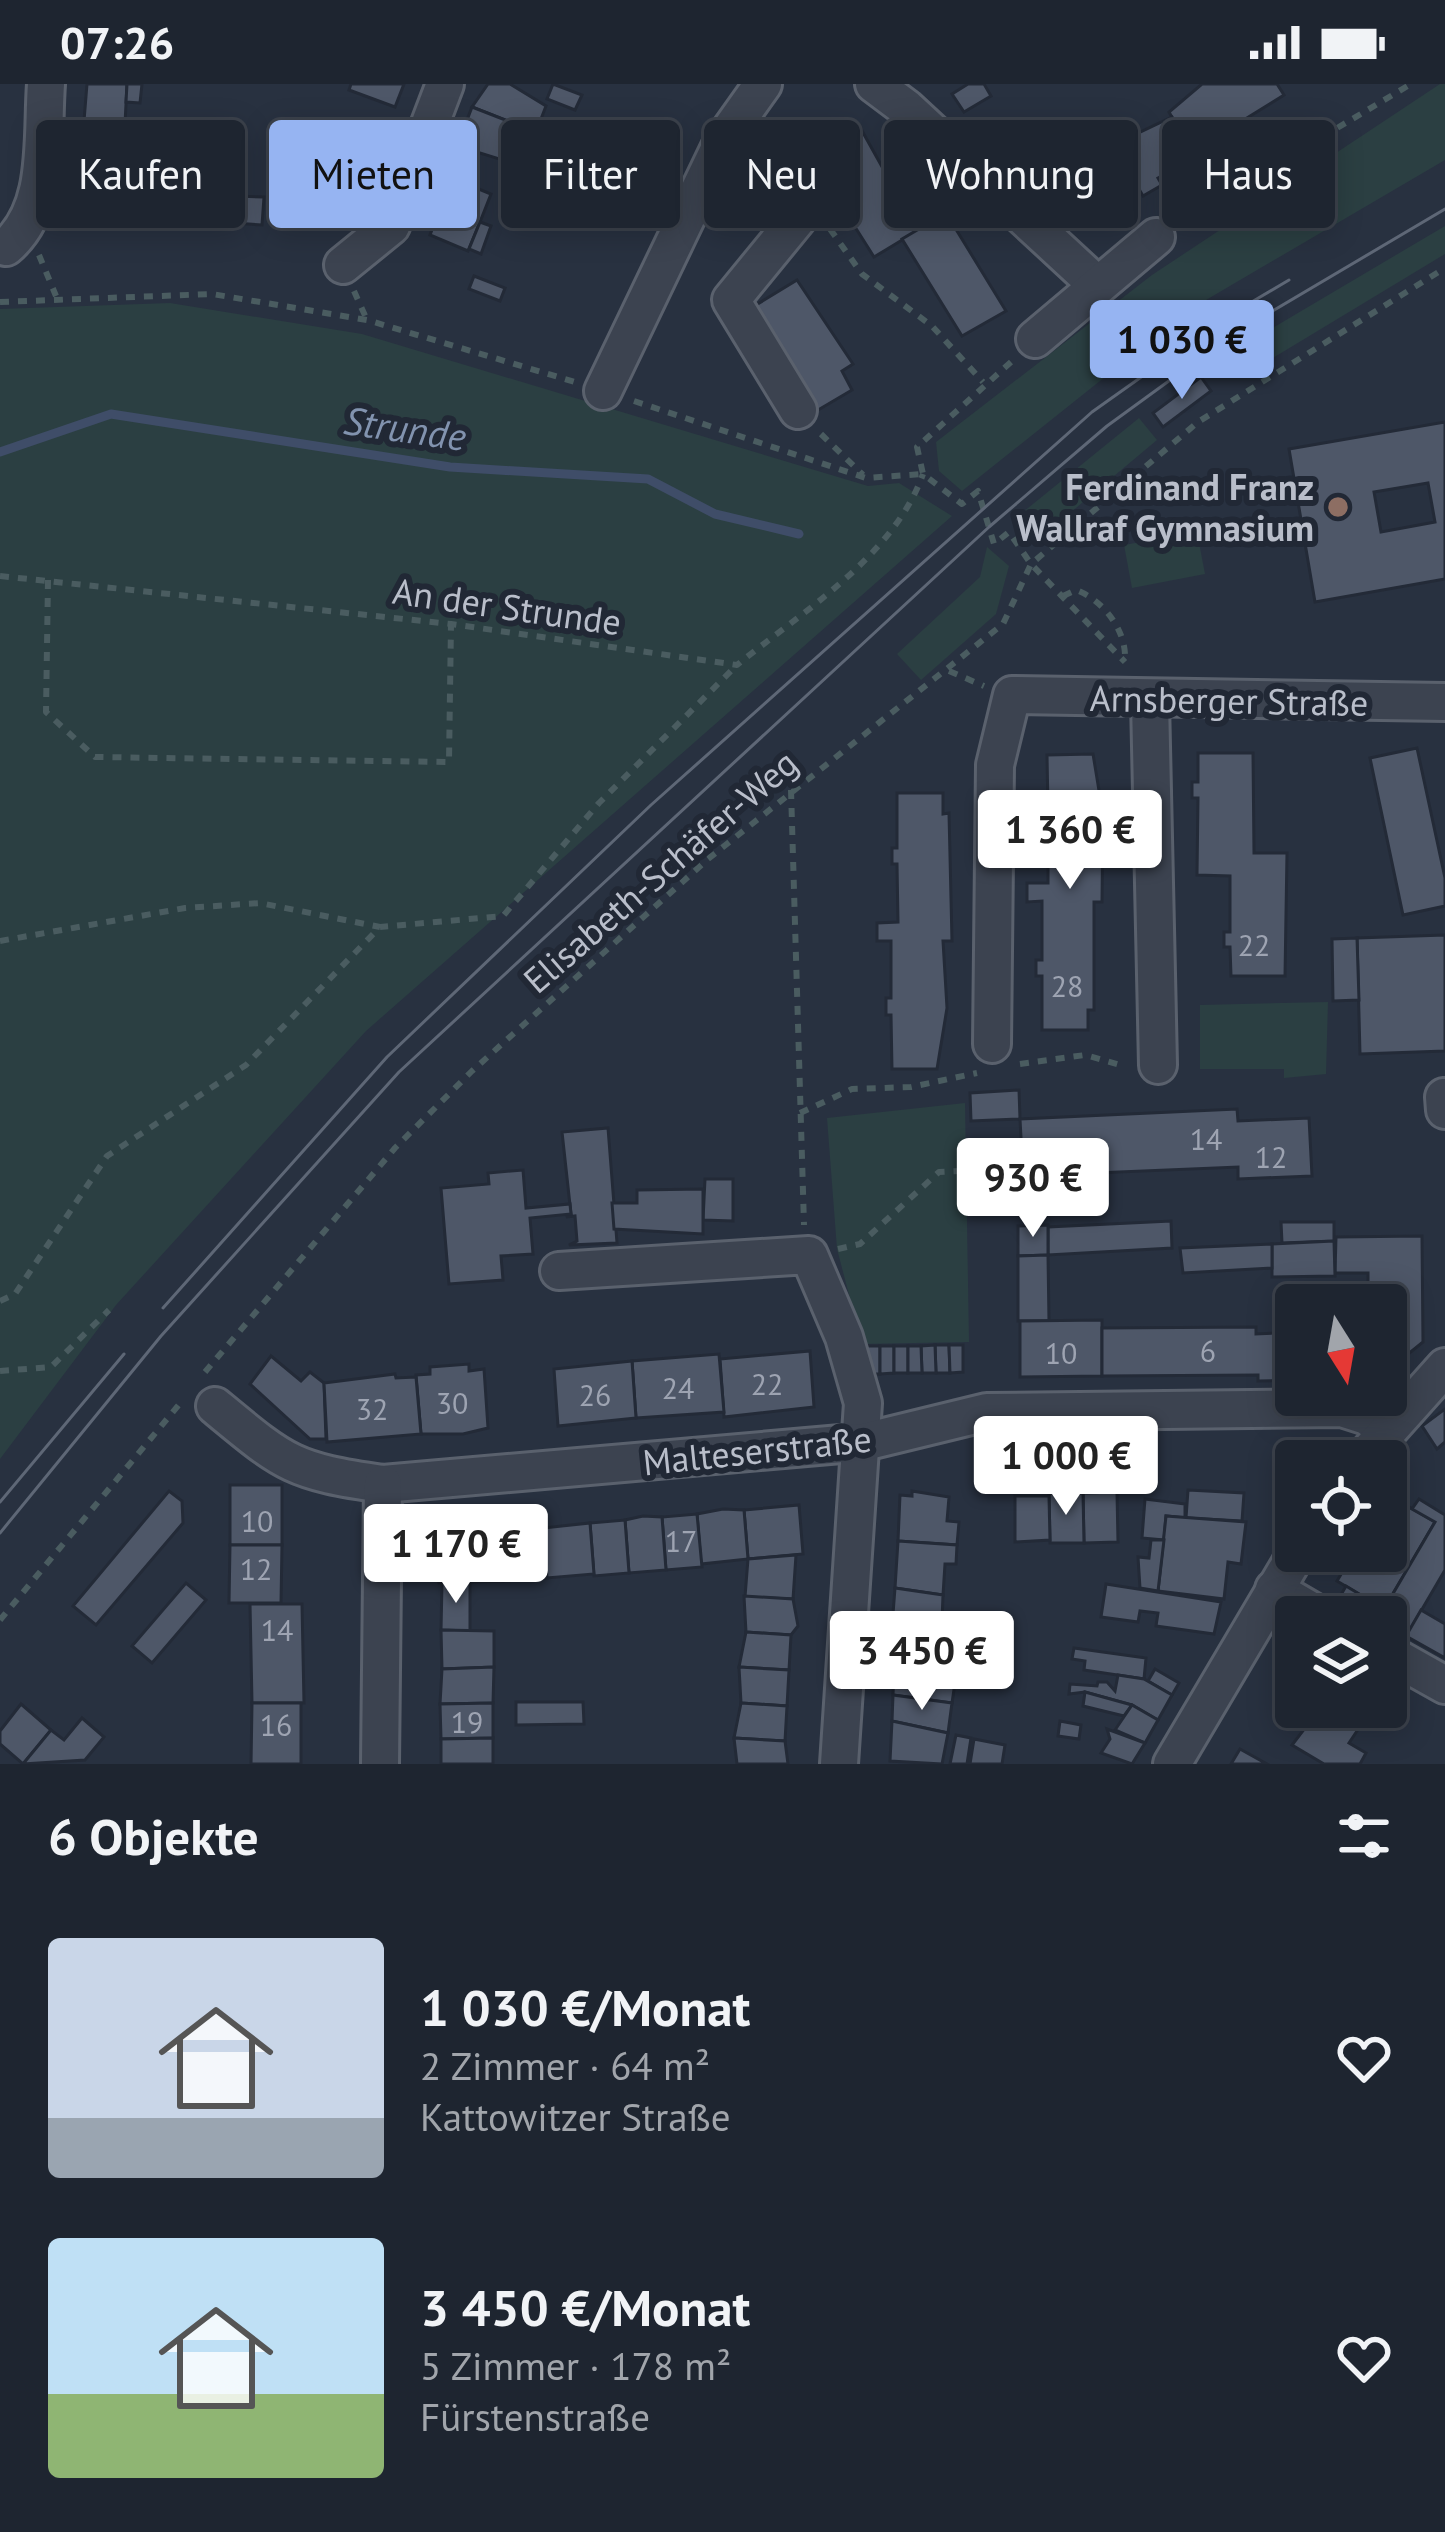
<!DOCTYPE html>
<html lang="de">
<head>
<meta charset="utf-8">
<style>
	:root { --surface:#1e2530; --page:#2b313c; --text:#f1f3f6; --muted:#a1a5ab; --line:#3c424c; --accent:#96b4f2 }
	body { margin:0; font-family:"PT Sans",sans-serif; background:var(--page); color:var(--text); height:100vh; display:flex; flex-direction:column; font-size:45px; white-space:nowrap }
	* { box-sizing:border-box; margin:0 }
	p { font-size:39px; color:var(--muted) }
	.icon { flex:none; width:66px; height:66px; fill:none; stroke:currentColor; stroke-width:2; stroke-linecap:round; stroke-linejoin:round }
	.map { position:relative; height:1680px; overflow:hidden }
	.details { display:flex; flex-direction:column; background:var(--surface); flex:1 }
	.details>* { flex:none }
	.banner { position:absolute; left:36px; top:36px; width:1374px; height:108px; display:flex; gap:24px }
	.needle { width:78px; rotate:169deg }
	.tools { position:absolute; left:1275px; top:1200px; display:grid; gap:24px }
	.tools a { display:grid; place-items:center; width:132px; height:132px; border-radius:12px; background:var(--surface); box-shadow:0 6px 30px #0003,0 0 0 3px var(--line); font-size:60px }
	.price { position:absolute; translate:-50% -102px; padding:0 27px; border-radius:12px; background:#fff; color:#222; font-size:39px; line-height:78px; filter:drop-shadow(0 3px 6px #0008) }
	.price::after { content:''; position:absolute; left:50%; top:72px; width:36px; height:27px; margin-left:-18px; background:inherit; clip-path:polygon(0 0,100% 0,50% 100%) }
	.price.selected { background:var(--accent); color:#111 }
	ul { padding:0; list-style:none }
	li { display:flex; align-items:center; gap:36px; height:300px; padding:0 48px }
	li span { display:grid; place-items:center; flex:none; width:336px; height:240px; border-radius:12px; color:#555 }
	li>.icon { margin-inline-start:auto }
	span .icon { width:144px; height:144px; fill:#fffc; stroke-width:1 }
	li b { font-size:51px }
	h2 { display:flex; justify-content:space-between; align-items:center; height:144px; padding:0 48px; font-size:51px }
	.pill { padding:0 42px; border-radius:12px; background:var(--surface); box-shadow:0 6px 30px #0003,0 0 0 3px var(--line); font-size:42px; line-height:108px }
	.pill.selected { background:var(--accent); color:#111 }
	.status { display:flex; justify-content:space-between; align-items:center; height:84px; padding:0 60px; background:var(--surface); direction:ltr }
	.status svg { height:33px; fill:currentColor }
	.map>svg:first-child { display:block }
	.green { fill:#2b3f42 }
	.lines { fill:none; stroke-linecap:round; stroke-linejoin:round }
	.stream { stroke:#3f4d68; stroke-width:9 }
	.building { fill:#4e5768; stroke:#232a37; stroke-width:3; fill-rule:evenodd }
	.minor-casing { stroke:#5a616d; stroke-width:42 }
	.path { stroke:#4a5c60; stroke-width:6; stroke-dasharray:9 9; stroke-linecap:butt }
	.minor { stroke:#3c4350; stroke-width:36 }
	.tram { stroke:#5e6776; stroke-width:3 }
	.education-dot { fill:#8d6e63; stroke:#212835; stroke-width:4.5 }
	.labels { text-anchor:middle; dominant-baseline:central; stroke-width:12; stroke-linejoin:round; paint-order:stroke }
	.number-label { font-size:30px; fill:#9ea4b2 }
	.poi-label { font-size:36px; font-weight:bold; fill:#b9beca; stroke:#212835; text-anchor:end }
	.street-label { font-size:36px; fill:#b9beca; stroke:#212835 }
	.water-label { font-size:39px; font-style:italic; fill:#8293af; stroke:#212835 }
</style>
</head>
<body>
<div class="status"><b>07:26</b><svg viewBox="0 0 49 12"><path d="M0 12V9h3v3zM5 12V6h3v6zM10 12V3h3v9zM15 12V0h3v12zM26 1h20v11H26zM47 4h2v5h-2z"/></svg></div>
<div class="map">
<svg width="1445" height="1680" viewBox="0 0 1445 1680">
	<rect width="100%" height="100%" fill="#283140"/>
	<g class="green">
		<polygon points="1440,0 1445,0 1445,76 1189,226 962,407 939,387 936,358 1152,191"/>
		<polygon points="1445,142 1445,170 1240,294 1225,272"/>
		<polygon points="170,219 362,250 868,402 899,399 952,432 366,947 116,1221 0,1375 0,225"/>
		<polygon points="1139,334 1157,356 1033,460 1012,437"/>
		<polygon points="1197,448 1205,490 1132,504 1124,461"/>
		<polygon points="987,463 1009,482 996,530 921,596 897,570 980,493"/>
		<polygon points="1328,918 1326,990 1284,994 1284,985 1200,985 1200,921"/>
		<polygon points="965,1019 969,1258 862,1260 837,1165 827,1034"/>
	</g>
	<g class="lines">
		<polyline class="stream" points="0,368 111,330 450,383 648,395 715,430 799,450"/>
	</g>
	<g class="building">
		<polygon points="87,0 127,0 125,40 84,37"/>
		<polygon points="127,0 142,0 140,19 126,18"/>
		<polygon points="351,0 404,0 395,23 349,6"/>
		<polygon points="488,0 510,0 546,22 536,48 472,23"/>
		<polygon points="553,0 582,11 575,26 547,15"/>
		<polygon points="968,0 984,0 991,12 964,28 952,10"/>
		<polygon points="1202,0 1277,0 1284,11 1247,34 1253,43 1233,55 1228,45 1191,67 1169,28"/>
		<polygon points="472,23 536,48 522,82 467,65 469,46 464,44"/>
		<polygon points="1172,33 1195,73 1158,94 1162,101 1143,112 1139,105 1102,127 1080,88 1114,62 1109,53 1129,42 1134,51"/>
		<polygon points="346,41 386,58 372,95 317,74 328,48 341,53"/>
		<polygon points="861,45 890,97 896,93 922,144 874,173 812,75"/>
		<polygon points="82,68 123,72 119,117 78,113"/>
		<polygon points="317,74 372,95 358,129 304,108"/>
		<polygon points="525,83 550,93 545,106 520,96"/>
		<polygon points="452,94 491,110 480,138 441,122"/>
		<polygon points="520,96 545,106 540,119 514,109"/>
		<polygon points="236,112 264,113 262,141 234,139"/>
		<polygon points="91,115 119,117 118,130 90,127"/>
		<polygon points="441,122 480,138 468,167 430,151"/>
		<polygon points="946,129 1006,227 962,252 902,155"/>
		<polygon points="480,138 491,142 481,170 469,165"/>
		<polygon points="474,192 505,204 500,217 469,205"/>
		<polygon points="797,196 853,280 842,287 852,306 813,329 756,221"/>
		<polygon points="1201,293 1211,307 1163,343 1153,329"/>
		<path d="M1445,338V495L1315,518L1289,365ZM1428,399L1435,438L1381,448L1374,408Z"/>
		<polygon points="1417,664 1445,794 1445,822 1403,831 1370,674"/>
		<polygon points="1198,669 1253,669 1254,769 1287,769 1285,892 1231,892 1230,863 1224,863 1224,848 1230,848 1230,792 1197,791 1198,714 1192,714 1192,698 1198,698"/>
		<polygon points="1093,670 1103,731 1102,818 1094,818 1094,926 1088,926 1088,946 1042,946 1042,892 1036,892 1036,876 1042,876 1042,817 1027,818 1027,799 1048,799 1048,741 1042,741 1042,725 1048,725 1047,671"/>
		<polygon points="897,709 943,709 943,730 949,729 952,857 943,857 947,924 937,985 892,985 891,931 886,931 886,914 891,914 891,857 877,857 877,839 898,838 897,780 892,780 892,764 897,764"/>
		<polygon points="1445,851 1445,967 1360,970 1357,854"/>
		<polygon points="1357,854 1359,916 1333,917 1332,855"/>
		<polygon points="1019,1006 1020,1035 971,1037 970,1009"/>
		<polygon points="1237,1025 1238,1037 1309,1034 1312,1092 1238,1095 1238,1083 1023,1092 1020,1035"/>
		<polygon points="608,1044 617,1159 569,1161 577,1157 575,1132 566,1133 571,1130 562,1048"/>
		<polygon points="523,1086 526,1124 570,1120 571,1130 530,1134 533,1170 501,1172 503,1196 449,1200 441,1104 489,1100 488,1089"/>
		<polygon points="705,1095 733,1095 733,1137 703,1136"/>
		<polygon points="703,1105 703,1150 614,1145 612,1119 637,1119 637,1106"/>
		<polygon points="1171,1137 1172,1164 1048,1171 1048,1143"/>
		<polygon points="1281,1138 1334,1138 1334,1157 1282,1159"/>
		<polygon points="1048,1141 1048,1171 1018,1172 1018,1142"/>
		<polygon points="1422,1152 1423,1258 1386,1288 1386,1221 1368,1221 1368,1189 1335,1189 1336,1153"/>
		<polygon points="1334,1157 1335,1192 1272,1193 1272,1160"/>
		<polygon points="1272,1160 1272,1184 1183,1189 1180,1164"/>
		<polygon points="1048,1171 1049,1237 1018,1237 1018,1172"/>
		<polygon points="1102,1236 1102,1292 1020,1293 1020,1237"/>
		<polygon points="1256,1243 1256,1250 1296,1248 1296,1296 1258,1297 1258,1291 1102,1292 1102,1244"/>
		<polygon points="935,1261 949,1261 950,1289 936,1289"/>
		<polygon points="935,1261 936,1289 922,1289 921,1262"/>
		<polygon points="949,1261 963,1261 963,1288 950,1289"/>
		<rect x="866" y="1262" width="14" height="28"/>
		<polygon points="880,1262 894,1262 894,1289 880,1290"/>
		<rect x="894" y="1262" width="14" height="27"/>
		<polygon points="908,1262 921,1262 922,1289 908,1289"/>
		<polygon points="810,1267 814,1323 724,1333 720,1275"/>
		<polygon points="719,1270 724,1328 636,1334 632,1277"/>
		<polygon points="271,1272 301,1297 310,1288 324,1299 326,1355 310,1355 250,1300"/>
		<polygon points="632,1277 636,1334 558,1342 554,1285"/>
		<polygon points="469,1280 469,1287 484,1285 488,1344 463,1350 421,1350 416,1291 430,1290 430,1283"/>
		<polygon points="395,1290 396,1294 416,1293 421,1350 327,1358 324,1299"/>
		<polygon points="1445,1325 1445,1358 1437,1365 1422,1342"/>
		<rect x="230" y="1401" width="52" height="60"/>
		<polygon points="1188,1406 1244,1409 1242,1437 1186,1434"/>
		<polygon points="169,1407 182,1417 183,1439 96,1541 73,1522"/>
		<polygon points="912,1407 949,1413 947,1437 959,1438 957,1461 898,1457 900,1411 912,1412"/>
		<polygon points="1117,1408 1118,1458 1084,1459 1083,1409"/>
		<polygon points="1049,1409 1083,1409 1084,1459 1050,1459"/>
		<polygon points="1387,1410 1435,1438 1384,1525 1337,1497 1355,1467 1386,1467"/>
		<polygon points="1015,1412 1049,1412 1050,1456 1015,1458"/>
		<polygon points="1145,1415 1185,1420 1185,1434 1166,1432 1164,1456 1142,1454"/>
		<polygon points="1419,1415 1445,1431 1445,1486 1404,1556 1386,1545 1386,1533 1366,1533 1338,1516 1346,1502 1384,1525 1435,1438 1412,1425"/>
		<polygon points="799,1421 803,1470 748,1475 744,1426"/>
		<polygon points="723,1425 744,1426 748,1475 701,1480 697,1430"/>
		<polygon points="697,1430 702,1483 666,1486 662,1433"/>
		<polygon points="643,1432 662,1433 666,1486 629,1489 625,1436"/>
		<polygon points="1166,1432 1246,1438 1241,1480 1228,1478 1224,1515 1158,1507"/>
		<polygon points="625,1436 629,1489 594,1492 590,1439"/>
		<polygon points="527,1439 527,1445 543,1444 547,1494 503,1497 498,1447"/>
		<polygon points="590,1439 594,1490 547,1494 543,1444"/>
		<polygon points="470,1444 470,1450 498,1447 503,1497 439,1499 432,1479 437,1477 435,1453"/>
		<polygon points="1151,1456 1164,1456 1158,1507 1140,1504 1138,1473 1149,1474"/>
		<polygon points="898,1457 957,1461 956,1480 945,1480 943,1511 895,1504"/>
		<polygon points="230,1461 282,1461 281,1519 229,1519"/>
		<polygon points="796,1471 793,1515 745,1513 748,1475"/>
		<polygon points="470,1497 470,1547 441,1546 442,1499"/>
		<polygon points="186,1499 206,1516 152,1579 132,1562"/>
		<polygon points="1106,1500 1221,1518 1214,1550 1156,1542 1158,1529 1140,1527 1138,1538 1101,1533"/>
		<polygon points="895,1504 943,1511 942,1537 893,1530"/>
		<polygon points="744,1512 793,1515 798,1542 791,1551 746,1548"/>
		<polygon points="250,1520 302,1520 304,1619 252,1619"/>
		<polygon points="1421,1526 1445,1540 1445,1574 1406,1552"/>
		<polygon points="893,1530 951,1538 947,1586 956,1592 894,1583"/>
		<polygon points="441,1546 494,1547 494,1583 442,1585"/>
		<polygon points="746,1548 791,1551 789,1586 739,1583"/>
		<polygon points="1074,1564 1146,1574 1144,1595 1084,1586 1085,1577 1072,1575"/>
		<polygon points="494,1583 493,1619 440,1620 442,1585"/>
		<polygon points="739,1583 789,1586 787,1622 741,1619"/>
		<polygon points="894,1583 956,1592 952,1619 893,1611"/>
		<polygon points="1155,1585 1179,1599 1172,1611 1148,1597"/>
		<polygon points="1118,1591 1144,1595 1172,1611 1158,1636 1132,1621 1085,1608 1069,1610 1070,1600 1097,1602 1098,1598 1107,1598 1115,1607"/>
		<polygon points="1085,1608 1132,1621 1124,1632 1083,1622"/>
		<polygon points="893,1611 952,1619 948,1649 892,1637"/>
		<polygon points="516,1618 583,1618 584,1640 516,1641"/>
		<polygon points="252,1619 301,1619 301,1680 251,1680"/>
		<polygon points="493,1619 493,1654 441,1655 440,1620"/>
		<polygon points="741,1619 787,1622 785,1657 734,1654"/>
		<polygon points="21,1620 51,1646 23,1680 0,1660 0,1647"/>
		<polygon points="1132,1621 1158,1636 1145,1659 1115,1646"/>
		<polygon points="1321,1623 1373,1623 1349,1659 1366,1669 1360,1680 1324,1680 1292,1661"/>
		<polygon points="82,1634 104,1653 85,1676 23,1680 51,1646 64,1656"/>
		<polygon points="892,1637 948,1649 942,1680 890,1677"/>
		<polygon points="1060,1637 1081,1641 1079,1655 1058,1652"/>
		<polygon points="1107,1645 1145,1659 1132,1680 1101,1669 1110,1655"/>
		<polygon points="956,1651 971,1654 967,1680 950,1680"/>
		<polygon points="493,1654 493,1680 441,1680 441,1655"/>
		<polygon points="734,1654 785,1657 788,1680 737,1680"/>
		<polygon points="974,1655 1005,1661 1002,1680 970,1680"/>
		<polygon points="1240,1665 1267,1680 1231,1680"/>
	</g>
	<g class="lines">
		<defs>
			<g id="minor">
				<polyline points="874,0 906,24 1095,199"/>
				<polyline points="724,55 798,134 731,216 798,326"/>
				<path d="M6,163C51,125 42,55 46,0"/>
				<polyline points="343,181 391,142 445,0"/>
				<polyline points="1035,255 1156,153"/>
				<polyline points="603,307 724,55 763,0"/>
				<polyline points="1150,617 1158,981"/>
				<polyline points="992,960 995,681 1012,611 1445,618"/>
				<polyline points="1444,1013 1445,1026"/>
				<polyline points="559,1187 809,1171 844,1253 863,1319 839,1680"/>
				<path d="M215,1322C285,1380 292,1387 383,1400L864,1358L987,1328L1342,1324L1367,1332L1385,1346"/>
				<polyline points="1361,1377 1445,1283"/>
				<polyline points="1274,1505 1322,1533"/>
				<polyline points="1386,1568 1445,1601"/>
				<polyline points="380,1680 383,1400"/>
				<polyline points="1172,1680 1298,1467"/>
			</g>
		</defs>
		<use href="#minor" class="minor-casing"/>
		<g class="path">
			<polyline points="1183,136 1411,0"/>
			<polyline points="830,145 862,190 932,242 983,298"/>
			<polyline points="39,171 56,212"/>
			<polyline points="354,207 367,236"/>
			<polyline points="0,218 212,210 367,236 575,298"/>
			<polyline points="1011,278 917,363 923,390 962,420 978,407 994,460 1009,448 1031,480 1125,578"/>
			<polyline points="634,317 866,394 923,390"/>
			<polyline points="821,350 863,391"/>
			<path d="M0,492L451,540L737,581C802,528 894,472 923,390"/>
			<polyline points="48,496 46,628 95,673 449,678 451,540"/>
			<path d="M1063,512L1076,506C1103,516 1126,546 1125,574"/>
			<polyline points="949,587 984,602"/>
			<polyline points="791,706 804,1141"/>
			<polyline points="0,857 185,824 260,819 380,843"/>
			<polyline points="1020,980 1085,971 1124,982"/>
			<polyline points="800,1029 852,1005 911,1003 977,989"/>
			<polyline points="838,1165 860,1160 939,1088 984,1086 987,1120"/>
			<polyline points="0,1217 15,1210 107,1072 246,981 380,843 503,832 599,719 737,581"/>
			<polyline points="0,1287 51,1283 109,1226"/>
			<polyline points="205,1288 395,1064 472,987 708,775 1003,540 1031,480 1198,338 1445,184"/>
			<polyline points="0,1536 182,1317"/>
		</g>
		<use href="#minor" class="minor"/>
		<g class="tram">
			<polyline points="163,1224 387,973 651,721 1092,328 1223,235 1289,196"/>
			<polyline points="0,1418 124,1270"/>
			<polyline points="0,1449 161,1252 399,988 989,443 1107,342 1232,251 1445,125"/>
		</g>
	</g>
	<circle class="education-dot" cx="1338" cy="423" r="12"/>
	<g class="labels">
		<g class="number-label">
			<text x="1254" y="860">22</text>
			<text x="1067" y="901">28</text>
			<text x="1206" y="1054">14</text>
			<text x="1271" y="1072">12</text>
			<text x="1208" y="1266">6</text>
			<text x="1061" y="1268">10</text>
			<text x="767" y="1299">22</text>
			<text x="678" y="1303">24</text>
			<text x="595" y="1310">26</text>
			<text x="452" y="1318">30</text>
			<text x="372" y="1324">32</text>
			<text x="257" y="1436">10</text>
			<text x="681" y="1456">17</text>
			<text x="256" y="1484">12</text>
			<text x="277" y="1545">14</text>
			<text x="467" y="1637">19</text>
			<text x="276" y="1640">16</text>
		</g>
		<g class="poi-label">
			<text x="1314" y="402">Ferdinand Franz<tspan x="1314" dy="41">Wallraf Gymnasium</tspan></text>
		</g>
		<g class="street-label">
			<text transform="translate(507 522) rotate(8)">An der Strunde</text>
			<text transform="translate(1229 616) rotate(1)">Arnsberger Straße</text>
			<text transform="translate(660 787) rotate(-41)">Elisabeth-Schäfer-Weg</text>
			<text transform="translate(757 1366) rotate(-6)">Malteserstraße</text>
		</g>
		<g class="water-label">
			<text transform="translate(405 344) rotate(8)">Strunde</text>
		</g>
	</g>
</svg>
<div class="tools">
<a><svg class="needle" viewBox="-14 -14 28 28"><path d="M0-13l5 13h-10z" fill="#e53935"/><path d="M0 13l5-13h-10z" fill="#a1a5ab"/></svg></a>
<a><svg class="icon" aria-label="locate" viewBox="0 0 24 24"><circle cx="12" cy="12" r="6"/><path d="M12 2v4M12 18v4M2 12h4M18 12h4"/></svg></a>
<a><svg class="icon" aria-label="layers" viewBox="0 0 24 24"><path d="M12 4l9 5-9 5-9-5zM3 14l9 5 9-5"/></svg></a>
</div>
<b class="price selected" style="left:1182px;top:318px">1 030 €</b>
<b class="price" style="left:1070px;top:808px">1 360 €</b>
<b class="price" style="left:1033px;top:1156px">930 €</b>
<b class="price" style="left:1066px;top:1434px">1 000 €</b>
<b class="price" style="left:456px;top:1522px">1 170 €</b>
<b class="price" style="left:922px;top:1629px">3 450 €</b>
<div class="banner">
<a class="pill">Kaufen</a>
<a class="pill selected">Mieten</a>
<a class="pill">Filter</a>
<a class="pill">Neu</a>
<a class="pill">Wohnung</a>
<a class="pill">Haus</a>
</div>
</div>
<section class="details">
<h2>6 Objekte<svg class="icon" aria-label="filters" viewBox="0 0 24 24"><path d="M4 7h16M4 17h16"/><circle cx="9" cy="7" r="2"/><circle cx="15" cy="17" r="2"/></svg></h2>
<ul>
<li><span style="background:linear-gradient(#c9d6e8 75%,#9aa5b1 0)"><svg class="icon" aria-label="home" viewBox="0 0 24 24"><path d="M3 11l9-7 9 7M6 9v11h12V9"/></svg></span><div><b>1 030 €/Monat</b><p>2 Zimmer · 64 m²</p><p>Kattowitzer Straße</p></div><svg class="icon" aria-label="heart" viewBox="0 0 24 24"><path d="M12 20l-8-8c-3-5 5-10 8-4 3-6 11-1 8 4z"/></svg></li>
<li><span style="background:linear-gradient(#bfe0f5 65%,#8fb573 0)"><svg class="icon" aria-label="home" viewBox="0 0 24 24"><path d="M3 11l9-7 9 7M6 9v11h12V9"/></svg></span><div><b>3 450 €/Monat</b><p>5 Zimmer · 178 m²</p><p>Fürstenstraße</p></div><svg class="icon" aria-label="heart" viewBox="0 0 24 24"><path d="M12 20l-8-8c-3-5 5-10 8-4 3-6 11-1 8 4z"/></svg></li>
</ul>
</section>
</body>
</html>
